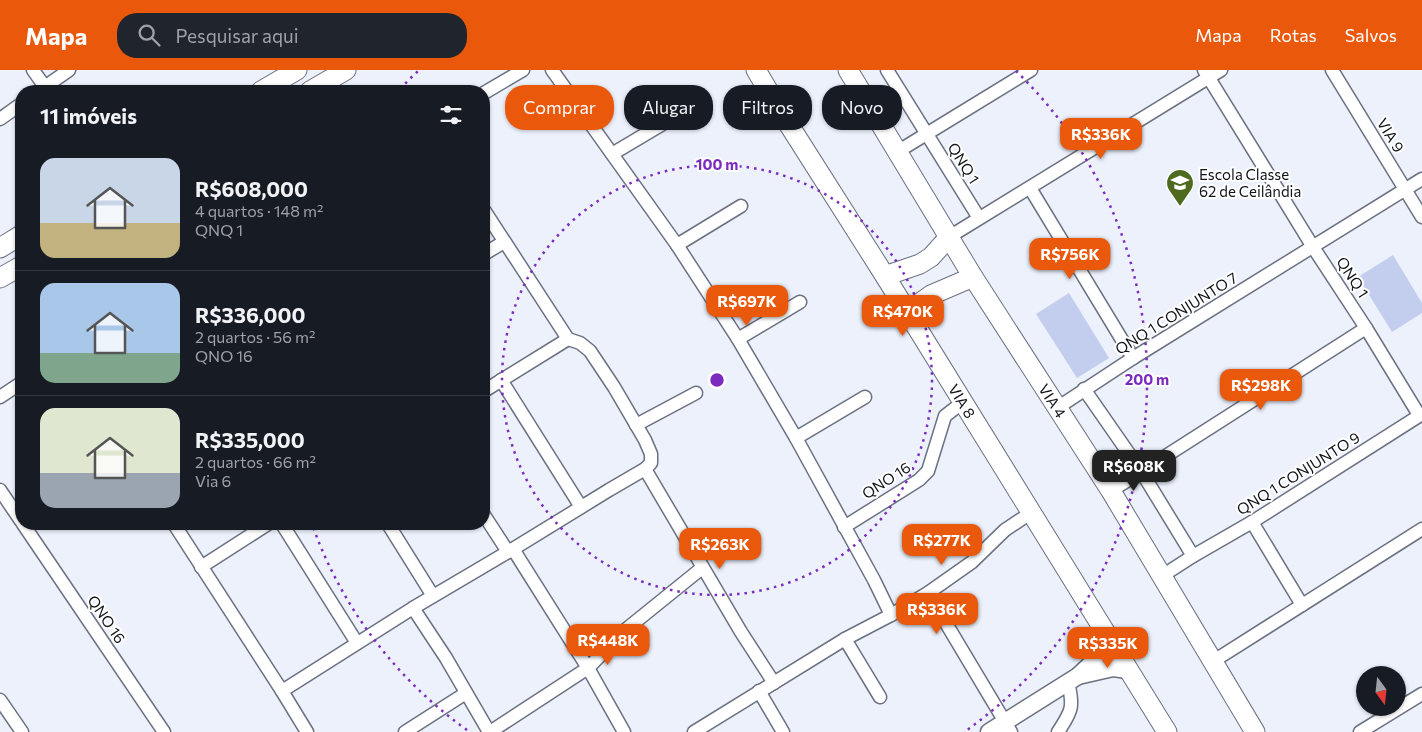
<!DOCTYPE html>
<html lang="pt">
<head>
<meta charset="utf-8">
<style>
	:root { --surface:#171b24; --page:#20242c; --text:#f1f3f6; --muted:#9ea1a6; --line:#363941; --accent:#ea580c }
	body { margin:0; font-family:Commissioner,sans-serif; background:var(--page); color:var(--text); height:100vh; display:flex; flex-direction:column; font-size:19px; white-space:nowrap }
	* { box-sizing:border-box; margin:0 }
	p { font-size:16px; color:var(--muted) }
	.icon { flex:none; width:28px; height:28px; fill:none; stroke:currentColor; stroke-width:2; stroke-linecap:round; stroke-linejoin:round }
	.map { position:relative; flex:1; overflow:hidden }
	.side { position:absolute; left:15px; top:15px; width:475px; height:445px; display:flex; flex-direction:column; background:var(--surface); border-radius:20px; box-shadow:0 1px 4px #0004 }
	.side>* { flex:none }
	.hud { position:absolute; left:505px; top:15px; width:475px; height:45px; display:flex; gap:10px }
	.needle { width:32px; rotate:165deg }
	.buttons { position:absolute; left:1356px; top:596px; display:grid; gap:10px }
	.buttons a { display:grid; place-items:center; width:50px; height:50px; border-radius:50%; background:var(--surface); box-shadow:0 1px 4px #0004; font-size:25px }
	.price { position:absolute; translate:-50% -42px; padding:0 11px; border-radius:10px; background:var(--accent); color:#fff; font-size:16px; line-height:32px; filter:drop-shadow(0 1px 2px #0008) }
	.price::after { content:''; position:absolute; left:50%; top:30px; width:15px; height:11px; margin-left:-8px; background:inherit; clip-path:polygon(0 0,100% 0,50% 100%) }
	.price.selected { background:#222; color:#fff }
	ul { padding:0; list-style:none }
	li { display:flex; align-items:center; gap:15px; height:125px; padding:0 25px }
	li+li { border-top:1px solid var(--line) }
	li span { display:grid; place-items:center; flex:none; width:140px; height:100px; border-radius:15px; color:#555 }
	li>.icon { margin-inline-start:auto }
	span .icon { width:60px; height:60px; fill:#fffc; stroke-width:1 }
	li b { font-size:21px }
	h2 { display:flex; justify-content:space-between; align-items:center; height:60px; padding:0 25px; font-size:21px }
	.chip { padding:0 18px; border-radius:20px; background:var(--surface); box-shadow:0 1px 4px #0004; font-size:18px; line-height:45px }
	.chip.selected { background:var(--accent); color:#fff }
	header { display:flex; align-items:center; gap:30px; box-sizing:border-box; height:70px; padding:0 25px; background:var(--accent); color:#fff }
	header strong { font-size:24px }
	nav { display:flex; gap:28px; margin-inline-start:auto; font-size:18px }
	.search { width:350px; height:45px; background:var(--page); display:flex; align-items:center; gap:12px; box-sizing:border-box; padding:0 18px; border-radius:20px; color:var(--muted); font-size:19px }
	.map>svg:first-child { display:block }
	.green { fill:#c3ceef }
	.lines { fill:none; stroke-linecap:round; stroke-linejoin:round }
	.minor-casing { stroke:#6b7181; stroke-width:15 }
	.tertiary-casing { stroke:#6b7181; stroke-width:19 }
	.secondary-casing { stroke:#6b7181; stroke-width:21 }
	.minor { stroke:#fff; stroke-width:12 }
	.tertiary { stroke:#fff; stroke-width:16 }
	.secondary { stroke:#fff; stroke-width:19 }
	.ring { fill:none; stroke:#7b2cbf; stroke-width:2.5; stroke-dasharray:2.5 5 }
	.labels { text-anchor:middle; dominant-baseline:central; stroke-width:4; stroke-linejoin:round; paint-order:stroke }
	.street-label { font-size:15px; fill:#111319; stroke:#fff }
	.poi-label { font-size:15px; fill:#111319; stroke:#fff; text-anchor:start }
	.centre { fill:#7b2cbf; stroke:#fff; stroke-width:2.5 }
	.ring-label { font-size:15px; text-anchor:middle; font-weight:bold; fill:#7b2cbf; stroke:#fff; stroke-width:4; stroke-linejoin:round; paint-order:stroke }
</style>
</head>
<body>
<header>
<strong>Mapa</strong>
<div class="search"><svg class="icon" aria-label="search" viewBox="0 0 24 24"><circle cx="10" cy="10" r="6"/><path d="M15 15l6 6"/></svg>Pesquisar aqui</div>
<nav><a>Mapa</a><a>Rotas</a><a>Salvos</a></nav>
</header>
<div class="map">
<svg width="1422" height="662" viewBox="0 0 1422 662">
	<rect width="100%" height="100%" fill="#ecf1fc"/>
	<g class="green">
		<polygon points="1393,185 1422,233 1422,243 1392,262 1358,207"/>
		<polygon points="1069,223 1109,288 1077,308 1036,244"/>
	</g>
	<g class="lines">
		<defs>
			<g id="minor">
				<polyline points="33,0 45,17"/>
				<polyline points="552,0 677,175 738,269 796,368 874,510 891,545"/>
				<polyline points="887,0 979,148"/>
				<polyline points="1204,0 1313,177 1366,258 1419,345"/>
				<polyline points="1332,0 1422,147"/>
				<polyline points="39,21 69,0"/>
				<polyline points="484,23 523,0"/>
				<polyline points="0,49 21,34"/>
				<polyline points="897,82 1031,0"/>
				<polyline points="612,84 686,40"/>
				<polyline points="1030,118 1133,288"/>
				<polyline points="949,167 1221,0"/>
				<polyline points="677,175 741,136"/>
				<polyline points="484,184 504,172"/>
				<polyline points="738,269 800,232"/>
				<polyline points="501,310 581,437"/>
				<polyline points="1084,319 1141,401 1193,486"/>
				<polyline points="484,321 568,269"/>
				<polyline points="0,327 21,313"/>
				<polyline points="1057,338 1133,288 1422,109"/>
				<polyline points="636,355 696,323"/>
				<polyline points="796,368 865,327"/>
				<polyline points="645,399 741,562 774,613"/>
				<polyline points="0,420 21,451"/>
				<polyline points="1111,421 1366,258"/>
				<polyline points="484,445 508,482"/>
				<polyline points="1252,452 1302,535"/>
				<polyline points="23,454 164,662"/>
				<polyline points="174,454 282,621 307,662"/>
				<polyline points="282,454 357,573"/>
				<polyline points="388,454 433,526"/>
				<polyline points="844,457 919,410 928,401 945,346 963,332"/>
				<polyline points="513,479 588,598 624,662"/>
				<polyline points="201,497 268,454"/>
				<polyline points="1162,506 1193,486 1252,452 1422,344"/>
				<polyline points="928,523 1011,662"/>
				<polyline points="413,538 446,588 489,662"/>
				<polyline points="845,569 880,627"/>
				<polyline points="1212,592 1422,459"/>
				<polyline points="282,621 413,538 513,479 609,420 645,399 651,393 651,384 645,370 614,317 590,281 580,273 568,269 484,140"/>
				<polyline points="759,621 783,662"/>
				<polyline points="0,630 22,662"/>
				<polyline points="405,662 466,623"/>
				<polyline points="490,662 588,598 624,561 702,498"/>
				<polyline points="694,662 845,569 891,545 928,523 972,492 1005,460 1032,442"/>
				<path d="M1058,662C1072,641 1074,637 1068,612"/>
				<polyline points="1360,662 1422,624"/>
			</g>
			<g id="tertiary">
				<polyline points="1078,606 1113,598 1128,600"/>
				<polyline points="989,662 1078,606 1094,591 1102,577 1107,566"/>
			</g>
			<g id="secondary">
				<path id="s1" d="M756,0L784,47L885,206L1167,662"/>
				<path id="s2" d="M848,0L973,207L1111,421L1255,662"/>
				<polyline points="261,21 297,0"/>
				<polyline points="310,21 346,0"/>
				<polyline points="0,178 21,165"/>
				<polyline points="885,206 920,194 931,187 949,167"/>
				<polyline points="0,208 21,196"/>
				<polyline points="907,242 931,225 973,207"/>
			</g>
		</defs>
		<use href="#minor" class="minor-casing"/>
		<use href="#tertiary" class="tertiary-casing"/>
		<use href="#secondary" class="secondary-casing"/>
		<use href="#minor" class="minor"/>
		<use href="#tertiary" class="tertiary"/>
		<use href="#secondary" class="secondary"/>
	</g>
	<g class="ring">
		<circle cx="717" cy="310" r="215"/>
		<path d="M467 660A430 430 0 0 1 313 457M400 19A430 430 0 0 1 418 1M1016 1A430 430 0 0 1 967 660"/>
	</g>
	<defs>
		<symbol id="school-pin" viewBox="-11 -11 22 30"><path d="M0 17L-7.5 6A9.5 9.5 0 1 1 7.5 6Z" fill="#4d6a1e" stroke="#fff"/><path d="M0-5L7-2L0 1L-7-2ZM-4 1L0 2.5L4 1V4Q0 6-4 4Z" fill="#fff"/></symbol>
	</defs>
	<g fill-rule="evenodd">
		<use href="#school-pin" x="1164" y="97" width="32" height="43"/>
	</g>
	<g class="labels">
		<g class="street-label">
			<text transform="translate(1391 65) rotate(58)">VIA 9</text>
			<text transform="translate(964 93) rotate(58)">QNQ 1</text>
			<text transform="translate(1353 207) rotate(57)">QNQ 1</text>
			<text transform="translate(1176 243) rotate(-32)">QNQ 1 CONJUNTO 7</text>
			<text stroke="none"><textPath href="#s1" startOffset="390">VIA 8</textPath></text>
			<text stroke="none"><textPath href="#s2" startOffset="389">VIA 4</textPath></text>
			<text transform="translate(1298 403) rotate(-32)">QNQ 1 CONJUNTO 9</text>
			<text transform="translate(886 410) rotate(-33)">QNO 16</text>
			<text transform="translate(107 549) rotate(56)">QNO 16</text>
		</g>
		<g class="poi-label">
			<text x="1199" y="104">Escola Classe<tspan x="1199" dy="17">62 de Ceilândia</tspan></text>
		</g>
	</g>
	<circle cx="717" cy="310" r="8" class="centre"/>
	<g class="ring-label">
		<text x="717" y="100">100 m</text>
		<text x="1147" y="315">200 m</text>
	</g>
</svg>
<div class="buttons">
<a><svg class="needle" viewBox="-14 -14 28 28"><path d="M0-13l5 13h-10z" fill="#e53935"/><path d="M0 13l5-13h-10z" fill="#9ea1a6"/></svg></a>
</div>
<b class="price" style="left:1101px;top:90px">R$336K</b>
<b class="price" style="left:1070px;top:210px">R$756K</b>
<b class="price" style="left:747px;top:257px">R$697K</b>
<b class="price" style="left:903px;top:267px">R$470K</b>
<b class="price" style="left:1261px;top:341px">R$298K</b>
<b class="price selected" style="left:1134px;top:422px">R$608K</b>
<b class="price" style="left:942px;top:496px">R$277K</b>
<b class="price" style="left:720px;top:500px">R$263K</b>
<b class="price" style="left:937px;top:565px">R$336K</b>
<b class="price" style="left:608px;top:596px">R$448K</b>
<b class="price" style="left:1108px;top:599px">R$335K</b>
<div class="hud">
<a class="chip selected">Comprar</a>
<a class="chip">Alugar</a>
<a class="chip">Filtros</a>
<a class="chip">Novo</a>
</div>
<section class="side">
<h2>11 imóveis<svg class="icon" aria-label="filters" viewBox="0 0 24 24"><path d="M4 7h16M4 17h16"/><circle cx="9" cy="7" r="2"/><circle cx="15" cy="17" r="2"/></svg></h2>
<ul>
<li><span style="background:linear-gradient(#c9d6e8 65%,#c2b280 0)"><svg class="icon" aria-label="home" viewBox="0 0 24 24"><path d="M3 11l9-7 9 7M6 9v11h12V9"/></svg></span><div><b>R$608,000</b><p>4 quartos · 148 m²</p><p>QNQ 1</p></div></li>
<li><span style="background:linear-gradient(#a9c7e8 70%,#7fa58c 0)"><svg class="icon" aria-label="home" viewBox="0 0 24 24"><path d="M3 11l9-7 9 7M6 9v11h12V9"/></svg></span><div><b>R$336,000</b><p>2 quartos · 56 m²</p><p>QNO 16</p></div></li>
<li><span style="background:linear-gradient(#dfe7d0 65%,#9aa5b1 0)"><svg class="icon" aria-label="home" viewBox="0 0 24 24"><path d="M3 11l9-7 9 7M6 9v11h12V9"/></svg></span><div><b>R$335,000</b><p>2 quartos · 66 m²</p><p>Via 6</p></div></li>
</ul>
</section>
</div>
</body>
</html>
